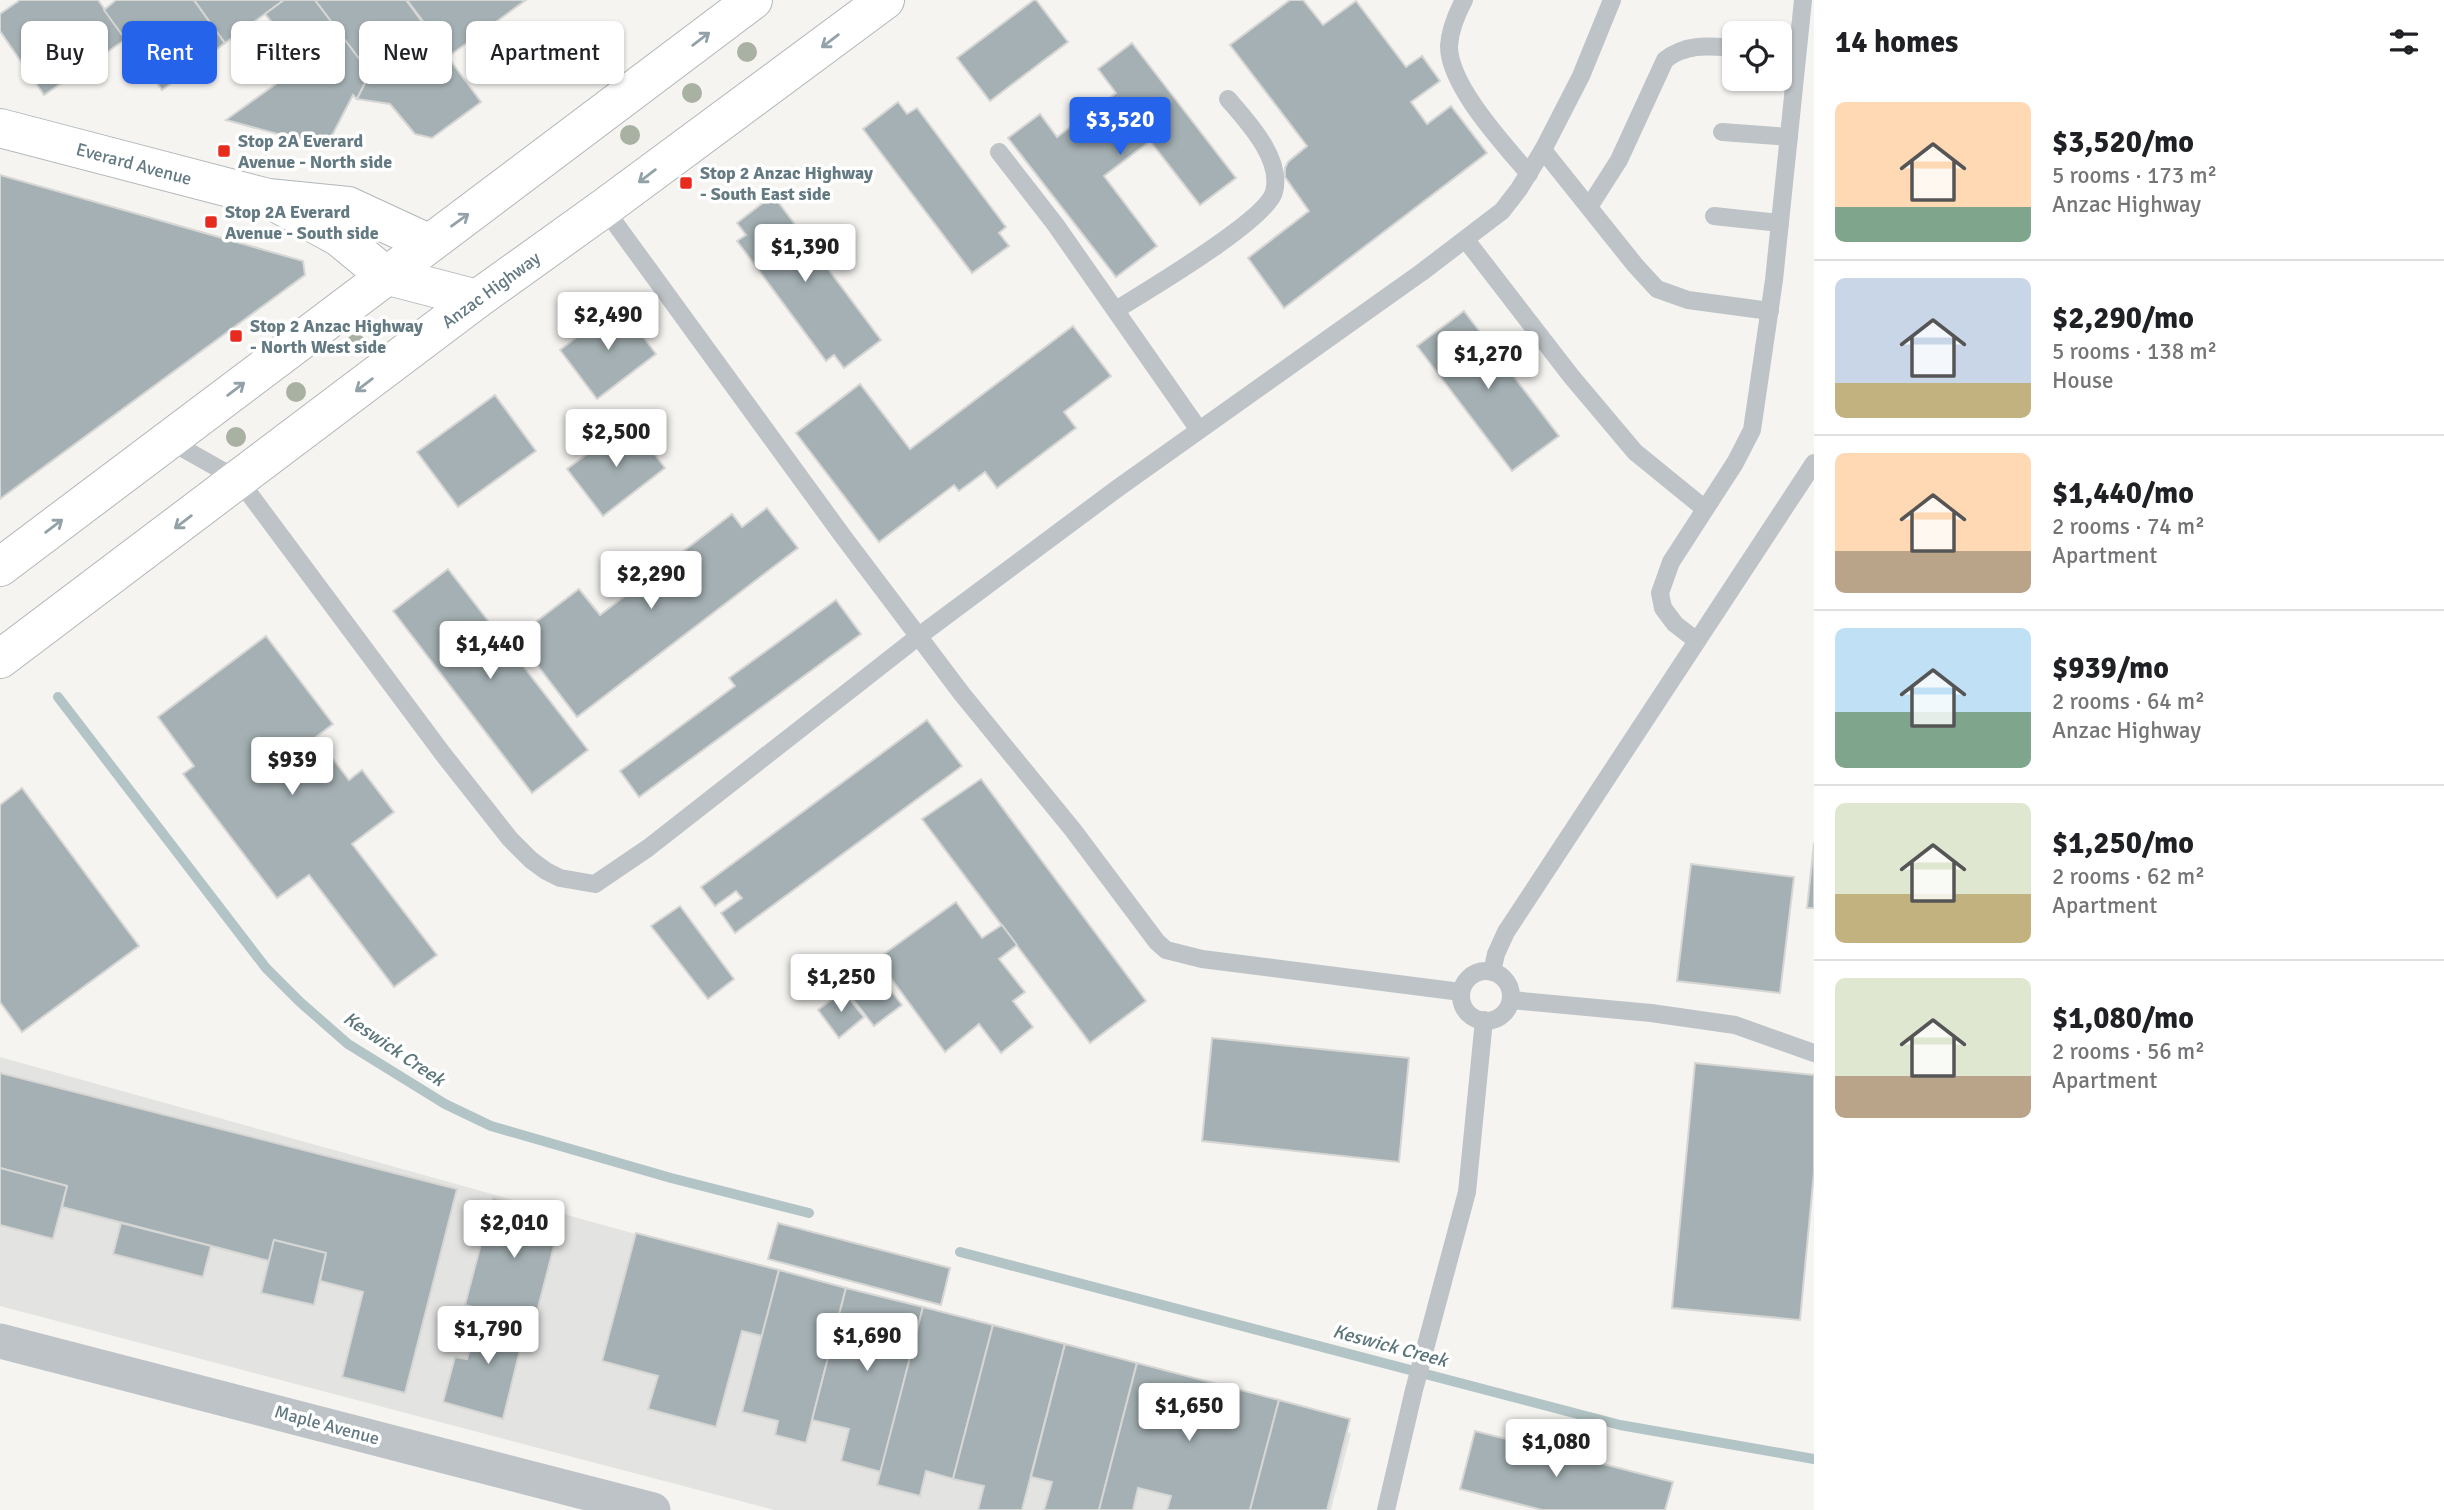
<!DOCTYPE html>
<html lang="en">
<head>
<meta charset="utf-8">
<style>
	:root { --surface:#fff; --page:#f6f6f6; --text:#202124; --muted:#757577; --line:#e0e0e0; --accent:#2563eb }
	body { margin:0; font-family:Signika,sans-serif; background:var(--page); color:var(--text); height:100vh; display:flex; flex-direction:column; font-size:26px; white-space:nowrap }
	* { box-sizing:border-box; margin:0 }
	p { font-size:23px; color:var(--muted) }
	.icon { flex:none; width:38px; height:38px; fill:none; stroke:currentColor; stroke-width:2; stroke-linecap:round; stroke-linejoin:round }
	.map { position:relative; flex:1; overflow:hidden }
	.panel { display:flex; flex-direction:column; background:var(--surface); width:630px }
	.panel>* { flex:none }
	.hud { position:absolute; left:21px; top:21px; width:665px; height:63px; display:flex; gap:14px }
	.fabs { position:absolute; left:1722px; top:21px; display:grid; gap:14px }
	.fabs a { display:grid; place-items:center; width:70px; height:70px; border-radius:10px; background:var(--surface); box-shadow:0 2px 5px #0004; font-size:35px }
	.price { position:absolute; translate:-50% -60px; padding:0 16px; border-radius:7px; background:#fff; color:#222; font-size:23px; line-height:46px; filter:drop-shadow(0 2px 4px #0008) }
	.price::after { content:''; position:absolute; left:50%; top:42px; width:21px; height:16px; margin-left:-10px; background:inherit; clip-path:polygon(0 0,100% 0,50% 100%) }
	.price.selected { background:var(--accent); color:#fff }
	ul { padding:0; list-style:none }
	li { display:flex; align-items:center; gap:21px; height:175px; padding:0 21px }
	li+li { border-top:2px solid var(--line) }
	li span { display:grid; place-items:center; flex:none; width:196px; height:140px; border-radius:10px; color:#555 }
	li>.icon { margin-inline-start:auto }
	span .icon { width:84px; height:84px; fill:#fffc; stroke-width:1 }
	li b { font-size:30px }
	h2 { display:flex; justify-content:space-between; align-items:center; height:84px; padding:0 21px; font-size:30px }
	.chip { padding:0 24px; border-radius:10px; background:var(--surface); box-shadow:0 2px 5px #0004; font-size:24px; line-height:63px }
	.chip.selected { background:var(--accent); color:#fff }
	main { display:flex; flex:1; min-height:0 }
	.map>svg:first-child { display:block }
	.built { fill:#e3e4e2 }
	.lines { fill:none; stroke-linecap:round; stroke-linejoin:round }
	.stream { stroke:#b2c4c5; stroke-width:10 }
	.building { fill:#a4b0b3; stroke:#d6d6d4; stroke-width:2 }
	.secondary-casing { stroke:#b0b7ba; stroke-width:40 }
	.highway-casing { stroke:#b1b6b8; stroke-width:40 }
	.lane { stroke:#bdc3c6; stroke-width:18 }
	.street { stroke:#bdc3c6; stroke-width:35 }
	.secondary { stroke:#fff; stroke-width:38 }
	.highway { stroke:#fff; stroke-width:38 }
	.tree { fill:#a9b1a2 }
	.oneway { stroke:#92a2a8 }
	.poi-dot { fill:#e72b1f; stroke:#fff; stroke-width:2.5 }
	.labels { text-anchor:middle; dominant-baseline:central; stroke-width:7; stroke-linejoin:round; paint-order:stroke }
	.poi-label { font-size:18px; font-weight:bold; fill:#637a83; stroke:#fff; text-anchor:start }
	.street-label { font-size:18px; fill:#637a83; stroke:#fff }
	.water-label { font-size:19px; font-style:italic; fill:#5a7679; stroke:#fff }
</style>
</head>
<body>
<main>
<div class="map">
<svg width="1814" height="1510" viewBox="0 0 1814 1510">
	<rect width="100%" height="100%" fill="#f5f4f1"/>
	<polygon class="built" points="0,1057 1351,1433 1331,1510 774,1510 0,1306"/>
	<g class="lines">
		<g class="stream">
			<polyline points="58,697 266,968 300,1002 348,1044 445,1104 491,1126 671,1178 809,1213"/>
			<polyline points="960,1252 1620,1425 1814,1459"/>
		</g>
	</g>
	<g class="building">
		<polygon points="20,0 98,0 126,39 44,95 0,31 0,14"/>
		<polygon points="116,0 194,0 225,43 162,90 104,10"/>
		<polygon points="194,0 284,0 225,43"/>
		<polygon points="284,0 315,0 370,73 357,99 353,95 326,147 226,120 305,63 265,14"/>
		<polygon points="315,0 406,0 481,102 432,138 415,134 390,104 357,99 370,73"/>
		<polygon points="407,0 526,0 449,56"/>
		<polygon points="1034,0 1036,0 1068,42 990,101 957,58"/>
		<polygon points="1290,0 1303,0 1323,25 1356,1 1406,67 1422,56 1440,81 1411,102 1427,124 1451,106 1487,153 1284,308 1248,258 1309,211 1285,177 1285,168 1288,162 1307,146 1230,45"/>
		<polygon points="1132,43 1236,178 1200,205 1150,141 1104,176 1157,246 1116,277 1008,138 1040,114 1057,137 1116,93 1098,69"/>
		<polygon points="898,102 907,114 917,108 1006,227 999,233 1009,246 972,273 863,129"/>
		<polygon points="0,175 303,261 305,275 0,499"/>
		<polygon points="773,195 881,340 844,368 834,355 826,361 737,241 746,235 737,223"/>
		<polygon points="619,305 656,354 597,399 560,350"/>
		<polygon points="1464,311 1559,436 1512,471 1417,346"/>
		<polygon points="1073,326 1111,376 1064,412 1076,428 997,488 985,472 959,491 954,485 879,542 796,433 860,384 910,449"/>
		<polygon points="495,395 536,451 458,507 417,452"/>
		<polygon points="630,422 665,468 603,516 567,469"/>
		<polygon points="767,508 798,548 577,717 516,637 579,589 600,615 732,514 742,527"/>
		<polygon points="448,569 588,750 532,793 393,611"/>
		<polygon points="836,600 861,634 639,797 620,771 735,686 729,678"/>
		<polygon points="266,636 333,724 316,737 349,780 362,770 394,812 352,844 437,955 394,987 309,875 277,898 183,774 194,766 158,717"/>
		<polygon points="927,720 962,766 735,933 721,913 742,898 736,891 715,906 701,887"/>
		<polygon points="981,779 1146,1001 1090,1043 922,819"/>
		<polygon points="22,788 139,946 22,1032 0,1002 0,805"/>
		<polygon points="1814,843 1814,908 1807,908"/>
		<polygon points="1691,864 1794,877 1780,993 1677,981"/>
		<polygon points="956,902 982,938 1002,925 1017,945 999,959 1025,992 1013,1001 1033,1027 1001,1053 979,1024 945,1052 877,959"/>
		<polygon points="680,906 734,979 708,999 651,926"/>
		<polygon points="873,968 902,1005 874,1026 844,988"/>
		<polygon points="843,991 864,1017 839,1038 818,1010"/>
		<polygon points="1212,1038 1409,1058 1399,1162 1202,1141"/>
		<polygon points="1695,1063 1814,1075 1814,1172 1800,1320 1672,1308"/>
		<polygon points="0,1073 457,1189 405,1393 342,1377 363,1292 320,1281 326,1253 274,1240 269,1261 62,1207 67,1186 0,1168"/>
		<polygon points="0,1168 67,1186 53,1239 0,1225"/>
		<polygon points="493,1198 562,1215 534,1323 465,1305"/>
		<polygon points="121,1223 211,1246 203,1277 113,1254"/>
		<polygon points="778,1223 950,1268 941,1305 768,1259"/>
		<polygon points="636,1233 779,1270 762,1336 742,1331 716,1427 648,1409 658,1376 602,1361"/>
		<polygon points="274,1240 326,1253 314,1305 261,1293"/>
		<polygon points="779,1270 846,1288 806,1443 775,1435 778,1421 742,1412"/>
		<polygon points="846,1288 923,1307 881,1472 841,1461 849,1429 812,1420"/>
		<polygon points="923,1307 993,1325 953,1479 926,1471 920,1496 877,1485"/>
		<polygon points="482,1309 527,1321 503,1419 443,1402 455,1357 467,1359"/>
		<polygon points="993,1325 1065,1344 1022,1510 978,1510 984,1486 953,1479"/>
		<polygon points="1065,1344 1137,1363 1099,1510 1044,1510 1052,1482 1031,1477"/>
		<polygon points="1137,1363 1279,1400 1250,1510 1167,1510 1171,1496 1138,1488 1133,1510 1099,1510"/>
		<polygon points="1279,1400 1350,1419 1327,1510 1250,1510"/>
		<polygon points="1475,1431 1673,1482 1665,1510 1542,1510 1460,1489"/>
	</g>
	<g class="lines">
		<defs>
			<g id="secondary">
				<polyline points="0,128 268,198 348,206 428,243"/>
				<polyline points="282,206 339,237 385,275 477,299"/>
			</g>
			<g id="highway">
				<polyline points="0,567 753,0"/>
				<polyline points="0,659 477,299 604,208 885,0"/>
			</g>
		</defs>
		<use href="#secondary" class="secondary-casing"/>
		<use href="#highway" class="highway-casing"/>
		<g class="lane">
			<path d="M1464,0C1456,15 1450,29 1449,46C1449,86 1504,144 1529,174"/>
			<polyline points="1722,132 1789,137"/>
			<polyline points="1543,150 1635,265 1657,289 1688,300 1770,311"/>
			<polyline points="999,152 1055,224 1199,430"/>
			<path d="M1589,207L1619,160L1665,60C1686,43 1709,46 1734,48"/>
			<polyline points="604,208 842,535 962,694 1073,830 1157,942 1166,950 1202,959 1461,992"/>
			<polyline points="1714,216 1780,223"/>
			<polyline points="1466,240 1571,376 1635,452 1705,509"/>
			<path d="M1116,310C1146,291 1266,221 1274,192C1283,159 1247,121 1228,99"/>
			<polyline points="168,440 239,480 443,754 510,839 531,860 546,871 560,878 595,884 648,848 919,636 1118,488 1422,272 1502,211 1519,189 1543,150 1581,76 1612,0"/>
			<polyline points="1697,641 1675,624 1663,608 1660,593 1671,562 1735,463 1752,430 1774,280 1803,0"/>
			<circle cx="1486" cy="996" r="25"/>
			<polyline points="1492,972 1496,954 1506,932 1814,463"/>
			<polyline points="1511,1000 1651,1013 1735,1025 1814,1053"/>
			<polyline points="1386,1510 1414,1390 1467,1192 1484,1020"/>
		</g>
		<polyline class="street" points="0,1341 653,1510"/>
		<use href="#secondary" class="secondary"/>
		<use href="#highway" class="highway"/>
	</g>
	<g class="tree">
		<circle cx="747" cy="52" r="10"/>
		<circle cx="692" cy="93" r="10"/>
		<circle cx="630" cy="135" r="10"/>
		<circle cx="356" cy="344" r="10"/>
		<circle cx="296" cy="392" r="10"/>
		<circle cx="236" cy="437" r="10"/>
	</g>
	<defs><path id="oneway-shaft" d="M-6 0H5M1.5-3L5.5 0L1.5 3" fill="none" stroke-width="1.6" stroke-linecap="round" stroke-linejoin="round" transform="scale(1.75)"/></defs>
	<g class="oneway">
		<use href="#oneway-shaft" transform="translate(701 39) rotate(-37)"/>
		<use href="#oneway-shaft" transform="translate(830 41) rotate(143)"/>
		<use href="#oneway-shaft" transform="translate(647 176) rotate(143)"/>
		<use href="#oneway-shaft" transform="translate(460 220) rotate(-36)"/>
		<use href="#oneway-shaft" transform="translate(364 385) rotate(143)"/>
		<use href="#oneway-shaft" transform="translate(236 389) rotate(-37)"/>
		<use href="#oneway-shaft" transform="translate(183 522) rotate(143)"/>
		<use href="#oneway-shaft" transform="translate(54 526) rotate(-37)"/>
	</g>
	<g class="poi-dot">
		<rect x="217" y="144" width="14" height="14" rx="3.5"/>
		<rect x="679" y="176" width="14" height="14" rx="3.5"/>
		<rect x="204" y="215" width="14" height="14" rx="3.5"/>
		<rect x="229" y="329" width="14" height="14" rx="3.5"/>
	</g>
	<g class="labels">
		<g class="poi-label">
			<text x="238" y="141">Stop 2A Everard<tspan x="238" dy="21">Avenue - North side</tspan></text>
			<text x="700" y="173">Stop 2 Anzac Highway<tspan x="700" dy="21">- South East side</tspan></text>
			<text x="225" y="212">Stop 2A Everard<tspan x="225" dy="21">Avenue - South side</tspan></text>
			<text x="250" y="326">Stop 2 Anzac Highway<tspan x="250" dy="21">- North West side</tspan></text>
		</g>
		<g class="street-label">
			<text transform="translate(134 164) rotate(15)">Everard Avenue</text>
			<text transform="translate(491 290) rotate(-36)">Anzac Highway</text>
			<text transform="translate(327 1425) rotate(15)">Maple Avenue</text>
		</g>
		<g class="water-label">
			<text transform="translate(394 1049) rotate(34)">Keswick Creek</text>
			<text transform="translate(1390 1346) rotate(15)">Keswick Creek</text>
		</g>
	</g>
</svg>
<div class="fabs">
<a><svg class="icon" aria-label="locate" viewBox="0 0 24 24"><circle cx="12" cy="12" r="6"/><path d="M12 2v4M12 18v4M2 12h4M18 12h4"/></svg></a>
</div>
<b class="price selected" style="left:1120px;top:157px">$3,520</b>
<b class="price" style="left:805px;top:284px">$1,390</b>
<b class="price" style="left:608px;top:352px">$2,490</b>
<b class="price" style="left:1488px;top:391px">$1,270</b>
<b class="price" style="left:616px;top:469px">$2,500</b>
<b class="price" style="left:651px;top:611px">$2,290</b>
<b class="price" style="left:490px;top:681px">$1,440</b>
<b class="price" style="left:292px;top:797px">$939</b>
<b class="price" style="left:841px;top:1014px">$1,250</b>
<b class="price" style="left:514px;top:1260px">$2,010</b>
<b class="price" style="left:488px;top:1366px">$1,790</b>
<b class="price" style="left:867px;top:1373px">$1,690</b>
<b class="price" style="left:1189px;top:1443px">$1,650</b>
<b class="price" style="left:1556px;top:1479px">$1,080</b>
<div class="hud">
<a class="chip">Buy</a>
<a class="chip selected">Rent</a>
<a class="chip">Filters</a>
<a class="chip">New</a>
<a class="chip">Apartment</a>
</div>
</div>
<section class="panel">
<h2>14 homes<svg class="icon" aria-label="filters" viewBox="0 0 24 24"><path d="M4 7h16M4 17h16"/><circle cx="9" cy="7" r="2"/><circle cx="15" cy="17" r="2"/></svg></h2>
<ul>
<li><span style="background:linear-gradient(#ffd9b3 75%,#7fa58c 0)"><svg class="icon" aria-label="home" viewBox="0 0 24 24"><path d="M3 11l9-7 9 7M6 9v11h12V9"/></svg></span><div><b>$3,520/mo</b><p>5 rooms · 173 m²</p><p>Anzac Highway</p></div></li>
<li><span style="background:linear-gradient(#c9d6e8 75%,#c2b280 0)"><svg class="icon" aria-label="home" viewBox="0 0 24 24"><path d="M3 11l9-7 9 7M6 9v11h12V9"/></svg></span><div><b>$2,290/mo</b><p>5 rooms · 138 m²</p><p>House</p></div></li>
<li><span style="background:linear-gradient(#ffd9b3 70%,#b9a48a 0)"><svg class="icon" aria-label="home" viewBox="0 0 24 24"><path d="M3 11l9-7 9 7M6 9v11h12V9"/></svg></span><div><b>$1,440/mo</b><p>2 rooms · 74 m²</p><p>Apartment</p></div></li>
<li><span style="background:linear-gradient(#bfe0f5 60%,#7fa58c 0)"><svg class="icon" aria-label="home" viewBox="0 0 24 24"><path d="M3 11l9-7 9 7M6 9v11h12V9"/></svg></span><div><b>$939/mo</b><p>2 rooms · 64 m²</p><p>Anzac Highway</p></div></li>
<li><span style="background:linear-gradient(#dfe7d0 65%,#c2b280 0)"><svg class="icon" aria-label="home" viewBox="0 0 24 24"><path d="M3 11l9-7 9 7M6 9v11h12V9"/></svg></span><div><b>$1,250/mo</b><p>2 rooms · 62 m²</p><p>Apartment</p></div></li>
<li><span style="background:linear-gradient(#dfe7d0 70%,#b9a48a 0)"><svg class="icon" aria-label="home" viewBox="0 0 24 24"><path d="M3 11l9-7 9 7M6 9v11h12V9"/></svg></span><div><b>$1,080/mo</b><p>2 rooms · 56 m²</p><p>Apartment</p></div></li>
</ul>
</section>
</main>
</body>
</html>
